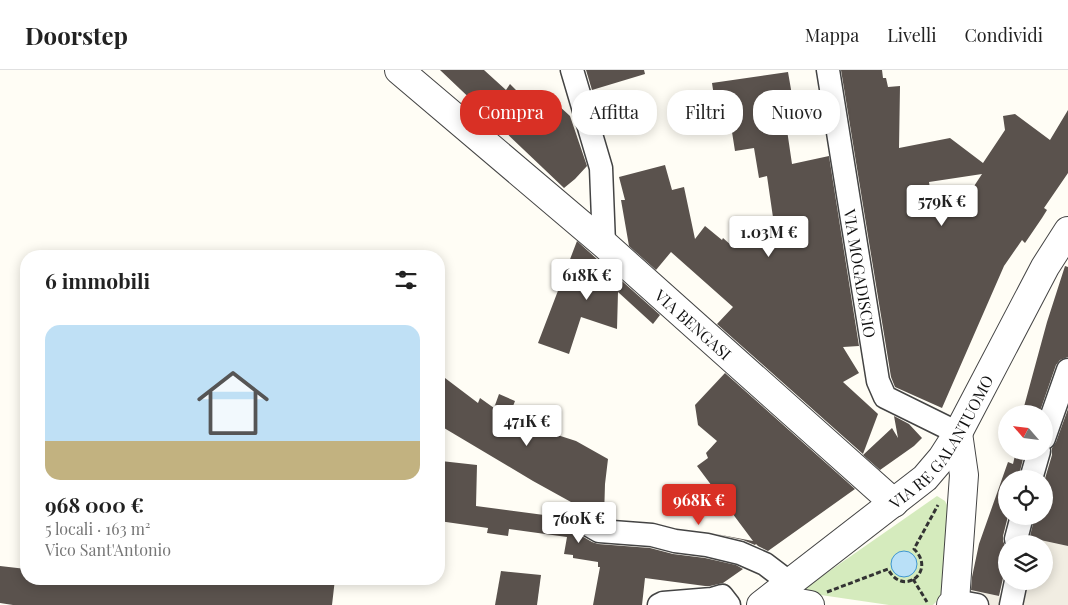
<!DOCTYPE html>
<html lang="it">
<head>
<meta charset="utf-8">
<style>
	:root { --surface:#fff; --page:#f6f6f6; --text:#222; --muted:#767676; --line:#e0e0e0; --accent:#d93025 }
	body { margin:0; font-family:"Playfair Display",serif; background:var(--page); color:var(--text); height:100vh; display:flex; flex-direction:column; font-size:19px; white-space:nowrap }
	* { box-sizing:border-box; margin:0 }
	p { font-size:16px; color:var(--muted) }
	.icon { flex:none; width:28px; height:28px; fill:none; stroke:currentColor; stroke-width:2; stroke-linecap:round; stroke-linejoin:round }
	.map { position:relative; flex:1; overflow:hidden }
	.panel { position:absolute; left:20px; top:180px; width:425px; height:335px; display:flex; flex-direction:column; background:var(--surface); border-radius:20px; box-shadow:0 2px 12px #0003 }
	.panel>* { flex:none }
	.top-card { position:absolute; left:460px; top:20px; width:475px; height:45px; display:flex; gap:10px }
	.needle { width:32px; rotate:298deg }
	.buttons { position:absolute; left:998px; top:335px; display:grid; gap:10px }
	.buttons a { display:grid; place-items:center; width:55px; height:55px; border-radius:50%; background:var(--surface); box-shadow:0 2px 12px #0003; font-size:25px }
	.price { position:absolute; translate:-50% -42px; padding:0 11px; border-radius:5px; background:#fff; color:#222; font-size:16px; line-height:32px; filter:drop-shadow(0 1px 2px #0008) }
	.price::after { content:''; position:absolute; left:50%; top:30px; width:15px; height:11px; margin-left:-8px; background:inherit; clip-path:polygon(0 0,100% 0,50% 100%) }
	.price.active { background:var(--accent); color:#fff }
	ul { padding:0; list-style:none }
	li { display:grid; align-content:center; gap:10px; height:265px; padding:0 25px }
	li+li { border-top:1px solid var(--line) }
	li span { display:grid; place-items:center; height:155px; border-radius:15px; color:#555 }
	li>.icon { margin-inline-start:auto }
	span .icon { width:90px; height:90px; fill:#fffc; stroke-width:1 }
	li b { font-size:21px }
	h2 { display:flex; justify-content:space-between; align-items:center; height:60px; padding:0 25px; font-size:21px }
	.pill { padding:0 18px; border-radius:20px; background:var(--surface); box-shadow:0 2px 12px #0003; font-size:18px; line-height:45px }
	.pill.active { background:var(--accent); color:#fff }
	header { display:flex; align-items:center; gap:30px; box-sizing:border-box; height:70px; padding:0 25px; background:var(--surface); border-bottom:1px solid var(--line) }
	header strong { font-size:24px }
	nav { display:flex; gap:28px; margin-inline-start:auto; font-size:18px }
	.map>svg:first-child { display:block }
	.green { fill:#d5ebbd }
	.plaza { fill:#f1ede2 }
	.water { fill:#b9e0f7; stroke:#3f96cf }
	.building { fill:#5a524d; fill-rule:evenodd }
	.lines { fill:none; stroke-linecap:round; stroke-linejoin:round }
	.minor-casing { stroke:#444; stroke-width:25 }
	.tertiary-casing { stroke:#444; stroke-width:30 }
	.path { stroke:#333; stroke-width:3; stroke-dasharray:5 2.5; stroke-linecap:butt }
	.minor { stroke:#fff; stroke-width:22 }
	.tertiary { stroke:#fff; stroke-width:28 }
	.labels { text-anchor:middle; dominant-baseline:central; stroke-width:5; stroke-linejoin:round; paint-order:stroke }
	.street-label { font-size:16px; fill:#111; stroke:#fff }
</style>
</head>
<body>
<header>
<strong>Doorstep</strong>
<nav><a>Mappa</a><a>Livelli</a><a>Condividi</a></nav>
</header>
<div class="map">
<svg width="1068" height="535" viewBox="0 0 1068 535">
	<rect width="100%" height="100%" fill="#fffdf5"/>
	<polygon class="green" points="937,426 945,431 949,439 946,511 942,526 933,535 889,535 807,523 805,519 808,516"/>
	<polygon class="plaza" points="1017,465 1068,476 1068,535 966,535 970,520 1004,527 1007,511 1044,511 1044,474 1009,474"/>
	<circle class="water" cx="904" cy="494" r="13"/>
	<g class="building">
		<polygon points="440,0 484,0 506,20 510,14 521,25 517,30 541,53 558,35 570,46 587,96 575,109 564,118"/>
		<polygon points="586,0 644,0 645,4 592,20"/>
		<path d="M841,0H882L883,8H886L888,17L900,16L899,78L950,68L983,93L1005,60L1003,46L1015,44L1050,70L1068,40V103L1044,138L1047,140L1042,148L1025,173L1022,170L1004,196L942,338L895,317L891,307ZM982,104L959,139L934,144L929,112Z"/>
		<polygon points="788,2 793,31 783,33 792,94 829,86 859,276 843,277 859,303 843,312 878,344 863,384 717,254 733,237 671,182 656,200 629,176 621,130 625,130 619,107 665,95 672,120 684,117 695,169 705,156 722,170 723,168 732,176 755,149 776,168 767,106 759,108 754,78 735,81 729,43 722,44 720,32 715,33 712,13"/>
		<polygon points="577,171 598,190 596,198 613,203 660,245 653,254 618,222 617,259 581,247 569,284 538,273"/>
		<polygon points="1065,196 1068,197 1068,287 1060,290 1056,295 1039,344 1022,344 1047,252"/>
		<polygon points="725,303 855,419 768,481 758,476 756,474 755,475 743,470 716,464 753,471 697,396 708,388 706,383 717,371 698,355 695,335"/>
		<polygon points="445,308 478,333 480,328 494,338 499,324 515,331 510,344 523,348 522,349 546,356 545,361 576,371 608,389 605,414 604,448 587,439 580,437 533,411 439,355 439,323"/>
		<polygon points="1068,339 1068,476 1031,468 1030,466 1035,446 1044,446 1044,412 1052,385 1052,378 1056,372"/>
		<polygon points="894,346 909,354 922,368 914,376 880,400 863,385 892,358 898,368"/>
		<polygon points="1016,381 1025,381 1018,409 1006,409 1006,446 1008,446 1003,466 1003,471 1006,478 1006,502 1003,508 999,526 971,520 972,507 979,474 1008,392 1013,394"/>
		<polygon points="441,391 477,395 476,436 567,448 568,456 573,461 592,472 598,474 650,478 673,484 705,488 736,495 743,499 723,513 710,516 705,516 645,508 642,535 593,535 600,497 598,497 598,492 573,488 573,485 564,484 567,467 509,459 508,466 487,463 488,458 439,451"/>
		<polygon points="0,496 26,499 26,509 335,509 332,535 13,535 0,533"/>
		<polygon points="501,501 541,505 537,535 495,535"/>
	</g>
	<g class="lines">
		<defs>
			<g id="minor">
				<polyline points="572,0 601,98 604,174"/>
				<path id="s1" d="M828,0L878,311L885,327L958,363"/>
				<polyline points="1044,368 1068,300"/>
				<polyline points="1031,409 1039,381"/>
				<polyline points="580,450 599,461 652,465 675,471 707,475 740,483 765,494 790,513"/>
				<polyline points="1020,474 1016,469 1022,446"/>
				<polyline points="955,531 977,535"/>
				<polyline points="659,535 663,533 712,529 722,526 729,535"/>
				<polyline points="1011,535 1016,511"/>
			</g>
			<g id="tertiary">
				<path id="s2" d="M399,0L604,174L894,433"/>
				<polyline points="771,528 810,535"/>
				<path id="s3" d="M761,535L925,408L942,388L958,363L1045,197L1068,161"/>
				<polyline points="951,535 955,531 964,405 958,363"/>
			</g>
		</defs>
		<use href="#minor" class="minor-casing"/>
		<use href="#tertiary" class="tertiary-casing"/>
		<g class="path">
			<polyline points="913,509 927,532"/>
			<path d="M827,522L888,499C903,528 937,501 914,479L938,435"/>
		</g>
		<use href="#minor" class="minor"/>
		<use href="#tertiary" class="tertiary"/>
	</g>
	<g class="labels">
		<g class="street-label">
			<text stroke="none"><textPath href="#s1" startOffset="206">VIA MOGADISCIO</textPath></text>
			<text stroke="none"><textPath href="#s2" startOffset="389">VIA BENGASI</textPath></text>
			<text stroke="none"><textPath href="#s3" startOffset="246">VIA RE GALANTUOMO</textPath></text>
		</g>
	</g>
</svg>
<div class="buttons">
<a><svg class="needle" viewBox="-14 -14 28 28"><path d="M0-13l5 13h-10z" fill="#e53935"/><path d="M0 13l5-13h-10z" fill="#767676"/></svg></a>
<a><svg class="icon" aria-label="locate" viewBox="0 0 24 24"><circle cx="12" cy="12" r="6"/><path d="M12 2v4M12 18v4M2 12h4M18 12h4"/></svg></a>
<a><svg class="icon" aria-label="layers" viewBox="0 0 24 24"><path d="M12 4l9 5-9 5-9-5zM3 14l9 5 9-5"/></svg></a>
</div>
<b class="price" style="left:942px;top:157px">579K €</b>
<b class="price" style="left:769px;top:188px">1.03M €</b>
<b class="price" style="left:587px;top:231px">618K €</b>
<b class="price" style="left:527px;top:377px">471K €</b>
<b class="price active" style="left:699px;top:456px">968K €</b>
<b class="price" style="left:579px;top:474px">760K €</b>
<div class="top-card">
<a class="pill active">Compra</a>
<a class="pill">Affitta</a>
<a class="pill">Filtri</a>
<a class="pill">Nuovo</a>
</div>
<section class="panel">
<h2>6 immobili<svg class="icon" aria-label="filters" viewBox="0 0 24 24"><path d="M4 7h16M4 17h16"/><circle cx="9" cy="7" r="2"/><circle cx="15" cy="17" r="2"/></svg></h2>
<ul>
<li><span style="background:linear-gradient(#bfe0f5 75%,#c2b280 0)"><svg class="icon" aria-label="home" viewBox="0 0 24 24"><path d="M3 11l9-7 9 7M6 9v11h12V9"/></svg></span><div><b>968 000 €</b><p>5 locali · 163 m²</p><p>Vico Sant'Antonio</p></div></li>
</ul>
</section>
</div>
</body>
</html>
